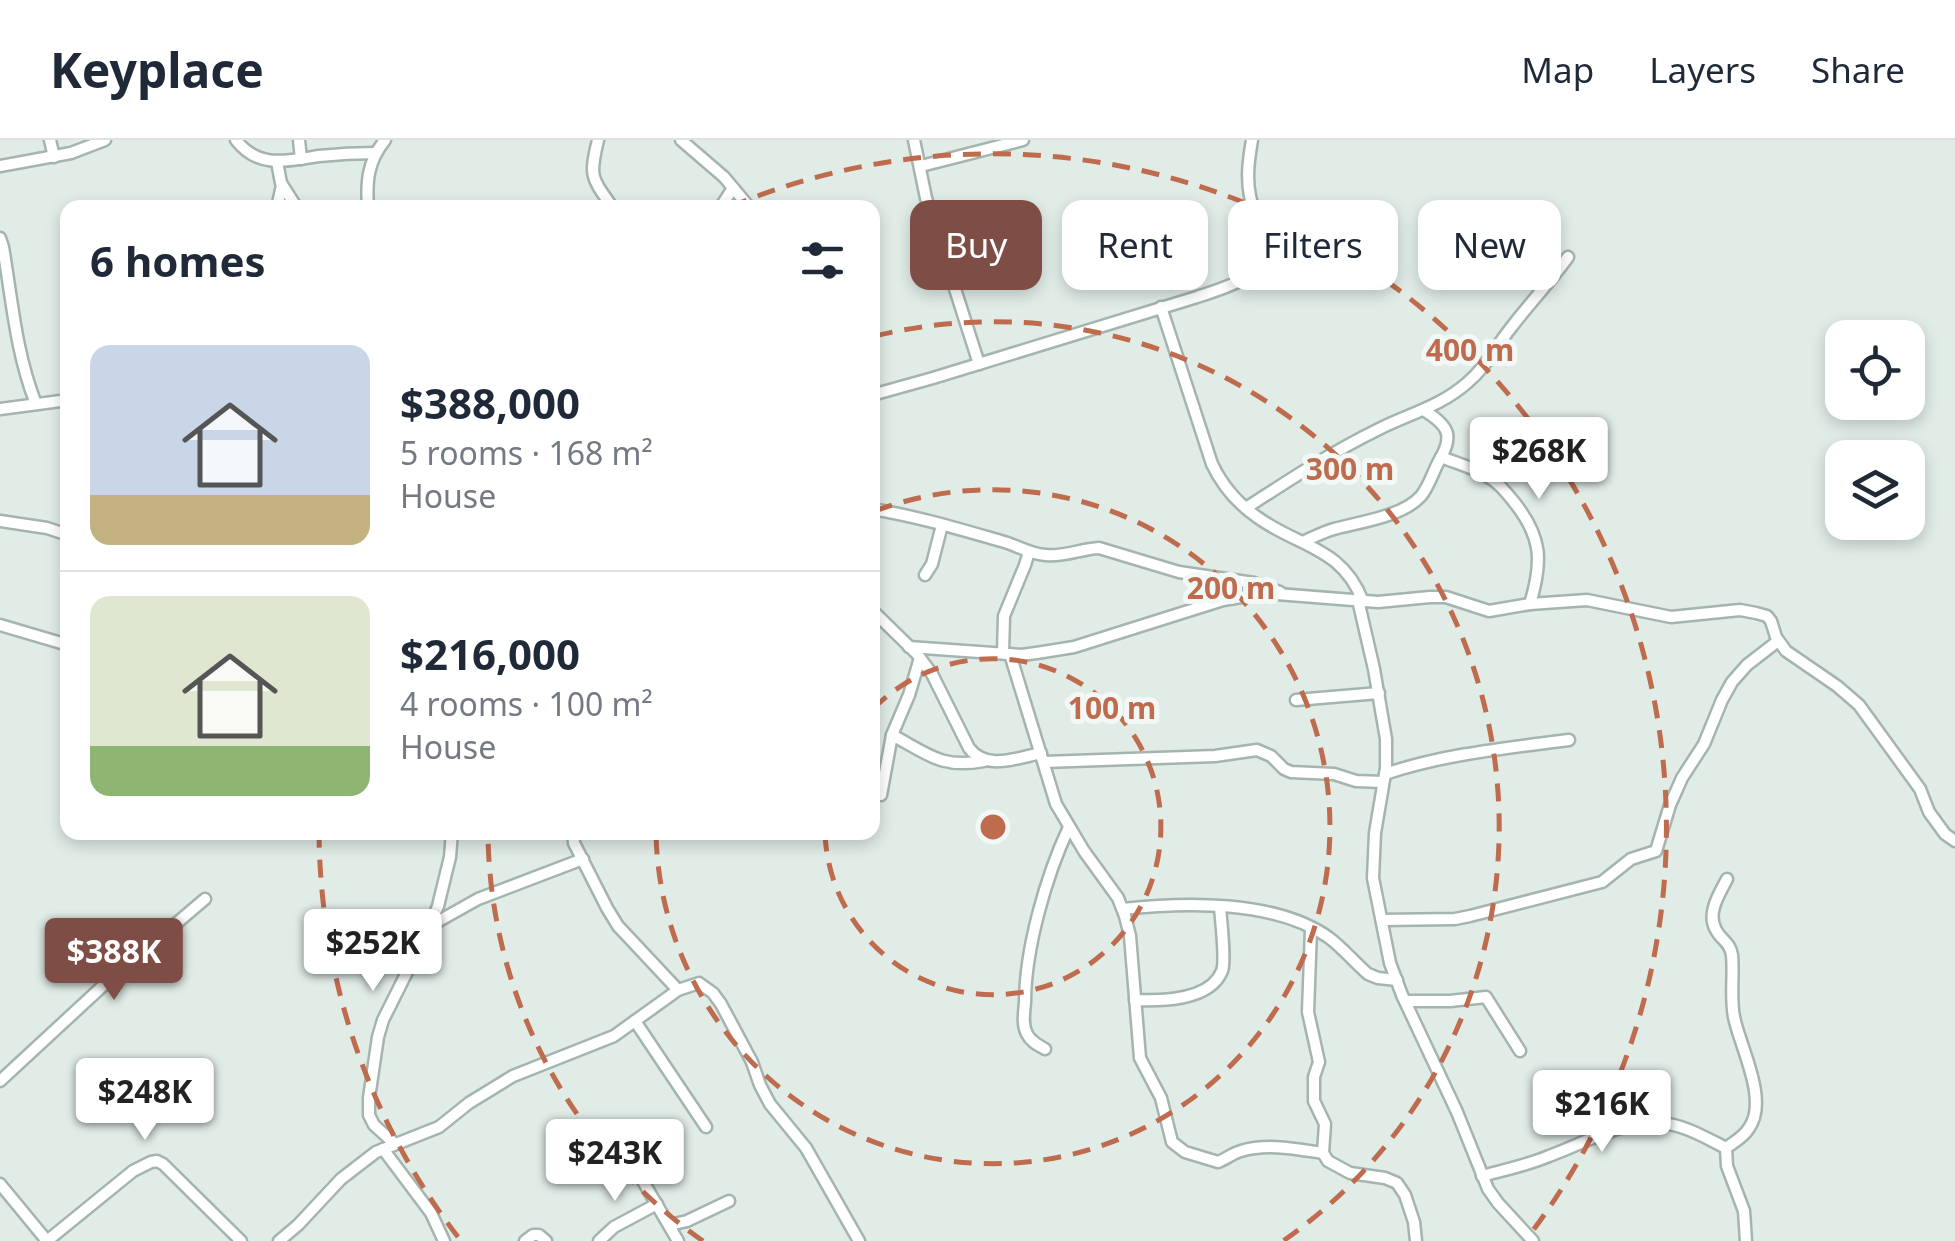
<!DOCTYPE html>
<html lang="en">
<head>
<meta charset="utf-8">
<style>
	:root { --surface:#fff; --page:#f6f6f7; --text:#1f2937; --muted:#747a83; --line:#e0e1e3; --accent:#7e4d45 }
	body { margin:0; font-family:"Noto Sans",sans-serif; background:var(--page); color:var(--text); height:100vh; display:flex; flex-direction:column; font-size:38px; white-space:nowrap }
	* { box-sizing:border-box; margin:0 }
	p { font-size:32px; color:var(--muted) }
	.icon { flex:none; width:55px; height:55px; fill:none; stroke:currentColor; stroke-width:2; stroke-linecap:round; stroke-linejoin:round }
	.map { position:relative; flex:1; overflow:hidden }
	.details { position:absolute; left:60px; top:60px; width:820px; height:640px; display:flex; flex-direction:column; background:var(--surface); border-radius:20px; box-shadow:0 5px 15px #0003 }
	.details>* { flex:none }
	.guide { position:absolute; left:910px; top:60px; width:895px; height:90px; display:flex; gap:20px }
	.buttons { position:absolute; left:1825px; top:180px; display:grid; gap:20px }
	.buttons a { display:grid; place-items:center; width:100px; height:100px; border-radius:20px; background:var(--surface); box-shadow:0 5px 15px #0003; font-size:50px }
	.price { position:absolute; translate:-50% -85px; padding:0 22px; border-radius:10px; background:#fff; color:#222; font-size:32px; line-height:65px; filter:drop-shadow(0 2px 5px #0008) }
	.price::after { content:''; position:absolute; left:50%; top:60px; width:30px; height:22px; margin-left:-15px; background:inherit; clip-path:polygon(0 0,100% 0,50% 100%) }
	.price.on { background:var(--accent); color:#fff }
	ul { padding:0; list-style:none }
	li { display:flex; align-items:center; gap:30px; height:250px; padding:0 30px }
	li+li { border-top:2px solid var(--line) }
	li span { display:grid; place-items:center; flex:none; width:280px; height:200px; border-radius:20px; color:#555 }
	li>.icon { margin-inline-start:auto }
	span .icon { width:120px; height:120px; fill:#fffc; stroke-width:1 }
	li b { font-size:42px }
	h2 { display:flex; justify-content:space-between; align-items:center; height:120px; padding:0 30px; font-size:42px }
	.chip { padding:0 35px; border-radius:20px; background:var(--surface); box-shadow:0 5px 15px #0003; font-size:35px; line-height:90px }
	.chip.on { background:var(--accent); color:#fff }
	header { display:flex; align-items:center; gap:60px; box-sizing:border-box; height:140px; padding:0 50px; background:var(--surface); border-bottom:2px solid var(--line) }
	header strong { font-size:48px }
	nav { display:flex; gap:55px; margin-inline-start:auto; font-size:35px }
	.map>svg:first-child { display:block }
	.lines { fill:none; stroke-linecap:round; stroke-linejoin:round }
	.minor-casing { stroke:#a4b4ae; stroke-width:15 }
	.minor { stroke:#fff; stroke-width:10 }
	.ring { fill:none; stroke:#be6b4e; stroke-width:5; stroke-dasharray:18 12 }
	.centre { fill:#be6b4e; stroke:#f2f8f5; stroke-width:5 }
	.ring-label { font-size:30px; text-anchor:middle; font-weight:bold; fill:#be6b4e; stroke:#f2f8f5; stroke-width:10; stroke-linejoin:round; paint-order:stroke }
</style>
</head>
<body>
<header>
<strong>Keyplace</strong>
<nav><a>Map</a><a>Layers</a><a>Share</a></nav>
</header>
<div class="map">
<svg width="1955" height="1101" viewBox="0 0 1955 1101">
	<rect width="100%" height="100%" fill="#e1ece7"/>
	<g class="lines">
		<defs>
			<g id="minor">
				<polyline points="50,0 54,17"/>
				<path d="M236,0C258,29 287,21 319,16C338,14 357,13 376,13"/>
				<polyline points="299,0 301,19"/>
				<path d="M598,0C589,37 591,37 613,68"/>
				<polyline points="681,0 724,37 750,68"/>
				<polyline points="914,0 926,58 979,224"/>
				<polyline points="277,22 281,43 297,68"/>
				<polyline points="0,26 71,13 105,0"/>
				<polyline points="921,26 1023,0"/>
				<polyline points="277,68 282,45"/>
				<path d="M368,68C366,41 368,21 385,0"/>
				<polyline points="720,68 733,48"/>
				<path d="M0,98L3,107C12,160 16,214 36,264"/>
				<path d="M1161,167L1212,324C1222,345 1237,363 1257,377C1298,407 1343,407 1363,462"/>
				<path d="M872,255L933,238L1197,157C1223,148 1269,138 1263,102C1261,86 1253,71 1250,56C1246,37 1249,18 1252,0"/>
				<polyline points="0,269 68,260"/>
				<path d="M1441,317C1456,323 1472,327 1485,335C1497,341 1505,351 1514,362C1542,397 1543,421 1530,464"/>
				<path d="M1246,368C1289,340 1332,312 1379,289C1409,274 1441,266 1467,243C1486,227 1495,208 1510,189C1529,164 1550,142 1568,117"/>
				<path d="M872,369C916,376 959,389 1001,401C1017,405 1029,414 1046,415C1065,417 1080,409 1099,408L1179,432L1254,443L1280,452"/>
				<polyline points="0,381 47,388 68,395"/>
				<path d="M1305,401C1314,397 1323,392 1334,389C1359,382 1402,377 1421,356C1429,346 1433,332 1439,321C1454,296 1449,286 1425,271"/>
				<polyline points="925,435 932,424 942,385"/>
				<polyline points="1358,460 1374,529 1386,599 1386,628 1375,693 1373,738 1390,823 1402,855 1457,972 1488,1049 1498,1063 1533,1101"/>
				<path d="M872,470L917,514L932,534L969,608C986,631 1017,618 1041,613"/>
				<polyline points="0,485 68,505"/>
				<polyline points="909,507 1022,515 1043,512 1074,507 1223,460 1265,453 1378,462 1430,457 1446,457 1489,471 1530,464 1587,460 1671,477 1740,470 1756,473 1767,476 1771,481 1776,497 1786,511 1837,546 1859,565 1920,649 1929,672 1945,694 1955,701"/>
				<polyline points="1003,513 1004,476 1025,425 1029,412"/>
				<path d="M1010,514L1056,664L1084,711L1118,758L1125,776L1130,796L1140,918L1161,958L1172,1002L1185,1012L1218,1022C1226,1019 1233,1013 1241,1011C1267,1003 1296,1009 1323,1013"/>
				<polyline points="1296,560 1379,553"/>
				<path d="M892,595C928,614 941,629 984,621"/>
				<polyline points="1044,622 1215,616 1257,610 1271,616 1284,629 1291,632 1334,634 1356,641 1383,642"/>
				<path d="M1385,634C1444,614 1507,608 1569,600"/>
				<polyline points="881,655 892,595 909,555 920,518"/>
				<polyline points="573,692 574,703 607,768 618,786 678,850"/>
				<path d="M1727,739C1720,753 1706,773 1716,790C1721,800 1730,802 1732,815C1734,836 1730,856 1734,877C1740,907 1769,960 1749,988C1744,997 1734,1002 1726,1008L1727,1026L1744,1071L1746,1101"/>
				<path d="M1123,769C1185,762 1275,760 1328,797C1343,808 1355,823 1368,834L1378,838L1397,840"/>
				<polyline points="1382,780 1455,779 1470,776 1602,742 1631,719 1656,711 1670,665 1682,638 1704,604 1722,560 1732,542 1747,525 1778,501"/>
				<polyline points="430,786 478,759 583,719"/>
				<polyline points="1311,789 1308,872 1319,922 1314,937 1314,961 1325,984 1323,1013 1328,1021 1350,1033 1385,1038 1397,1043 1405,1055 1414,1082 1416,1101"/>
				<path d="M1135,860C1161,861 1210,861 1222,831C1226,821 1221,781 1220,767"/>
				<polyline points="1405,861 1450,861 1486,857 1520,911"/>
				<polyline points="635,881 706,987"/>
				<path d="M1045,909C1038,905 1031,902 1027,894C1022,885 1024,873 1025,863C1025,809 1046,736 1069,687"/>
				<polyline points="0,941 106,843 205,759"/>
				<polyline points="395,1004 374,985 369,975 369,958 378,897 383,880 430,786 438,766 450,717 452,692"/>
				<polyline points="383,1009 431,1073 444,1101"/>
				<polyline points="640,1036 678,1101"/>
				<path d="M1482,1036C1504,1030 1528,1025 1549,1016C1585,1003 1620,981 1660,983C1683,984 1706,998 1726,1008"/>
				<polyline points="0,1044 47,1101"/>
				<polyline points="670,1085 687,1081 729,1061"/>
				<polyline points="47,1101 133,1031 151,1022 157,1021 163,1024 241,1101"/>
				<polyline points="279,1101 298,1085 341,1039 376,1012 439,987 469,963 513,936 614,896 678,850 699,843 713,853 721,864 752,922 760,945 770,964 806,1008 859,1101"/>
				<polyline points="525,1101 533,1095 539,1095 546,1101"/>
				<polyline points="599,1101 614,1087 657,1064"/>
			</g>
		</defs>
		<use href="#minor" class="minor-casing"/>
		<use href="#minor" class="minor"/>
	</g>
	<g class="ring">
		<path d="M873 569A168 168 0 1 1 825 693"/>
		<path d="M875 371A337 337 0 1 1 656 693"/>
		<path d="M703 1101A505 505 0 0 1 488 696M875 196A505 505 0 0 1 1283 1101"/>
		<path d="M458 1097A674 674 0 0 1 319 693M730 67A674 674 0 0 1 1528 1097"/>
	</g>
	<circle cx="993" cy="687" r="15" class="centre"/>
	<g class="ring-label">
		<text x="1470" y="221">400 m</text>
		<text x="1350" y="340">300 m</text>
		<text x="1231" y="459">200 m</text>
		<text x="1112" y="579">100 m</text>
	</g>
</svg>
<div class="buttons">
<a><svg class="icon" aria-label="locate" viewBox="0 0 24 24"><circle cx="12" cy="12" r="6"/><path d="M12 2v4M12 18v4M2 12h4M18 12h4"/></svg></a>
<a><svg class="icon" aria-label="layers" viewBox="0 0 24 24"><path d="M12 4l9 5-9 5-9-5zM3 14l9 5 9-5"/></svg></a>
</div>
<b class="price" style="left:1539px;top:362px">$268K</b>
<b class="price" style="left:373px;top:854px">$252K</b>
<b class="price on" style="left:114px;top:863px">$388K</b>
<b class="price" style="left:145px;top:1003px">$248K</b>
<b class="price" style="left:1602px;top:1015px">$216K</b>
<b class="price" style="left:615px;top:1064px">$243K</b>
<div class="guide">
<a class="chip on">Buy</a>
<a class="chip">Rent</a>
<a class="chip">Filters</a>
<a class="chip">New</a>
</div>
<section class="details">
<h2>6 homes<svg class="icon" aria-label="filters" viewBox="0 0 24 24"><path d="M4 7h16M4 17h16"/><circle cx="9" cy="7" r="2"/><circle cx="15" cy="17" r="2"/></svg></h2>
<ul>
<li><span style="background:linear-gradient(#c9d6e8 75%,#c2b280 0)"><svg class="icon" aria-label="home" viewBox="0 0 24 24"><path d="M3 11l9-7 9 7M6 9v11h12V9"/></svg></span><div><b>$388,000</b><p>5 rooms · 168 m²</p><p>House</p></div></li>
<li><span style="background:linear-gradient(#dfe7d0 75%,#8fb573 0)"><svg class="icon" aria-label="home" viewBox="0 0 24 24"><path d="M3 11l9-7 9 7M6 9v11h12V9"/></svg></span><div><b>$216,000</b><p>4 rooms · 100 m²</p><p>House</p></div></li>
</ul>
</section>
</div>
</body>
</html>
